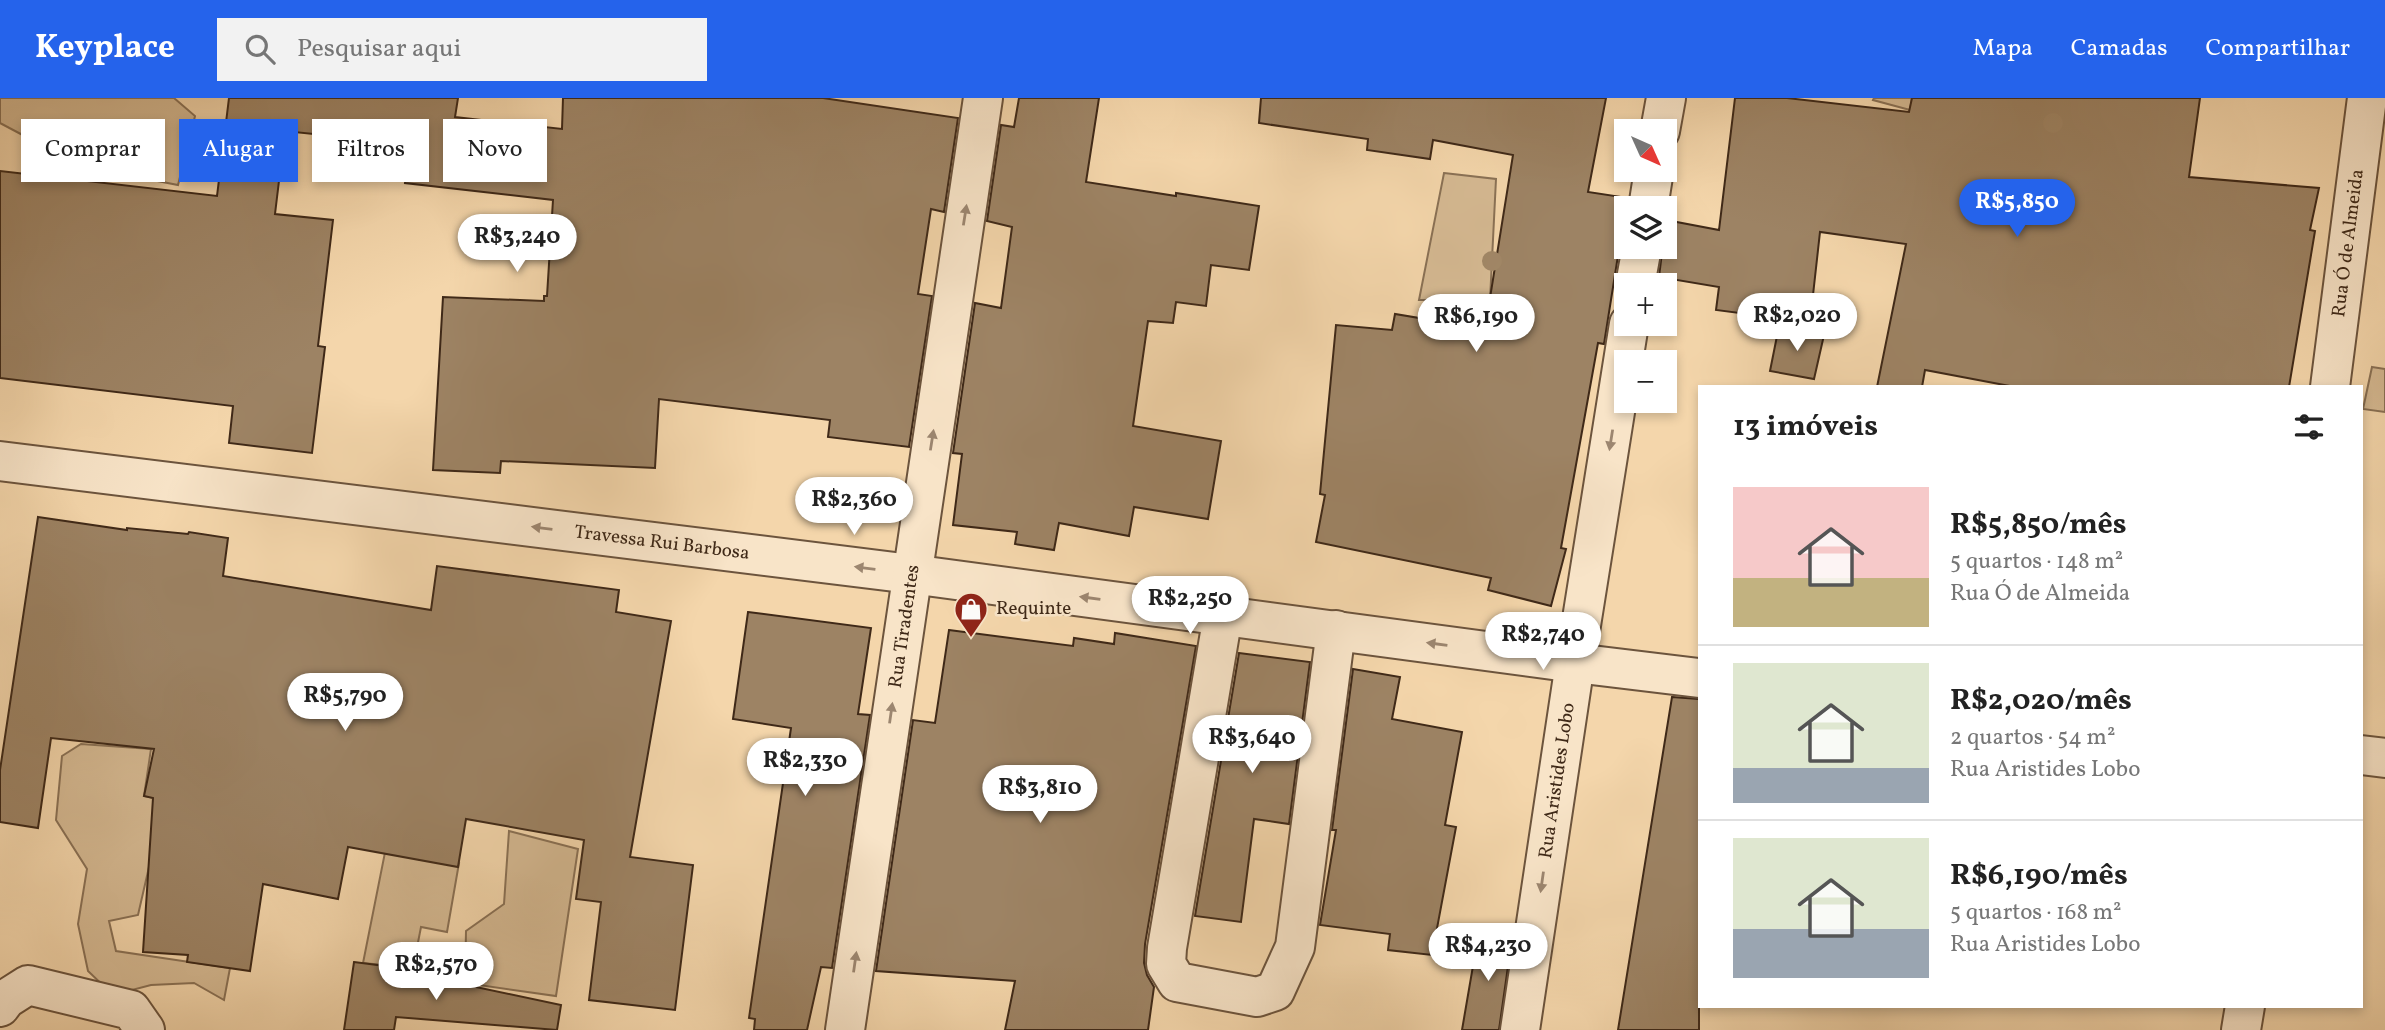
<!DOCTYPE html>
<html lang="pt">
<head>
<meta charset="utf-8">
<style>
	:root { --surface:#fff; --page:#f2f2f2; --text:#222; --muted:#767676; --line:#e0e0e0; --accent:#2563eb }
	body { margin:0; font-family:Vollkorn,serif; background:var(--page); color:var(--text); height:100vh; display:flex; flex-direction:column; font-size:26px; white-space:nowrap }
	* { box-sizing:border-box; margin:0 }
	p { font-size:23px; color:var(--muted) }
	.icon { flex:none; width:38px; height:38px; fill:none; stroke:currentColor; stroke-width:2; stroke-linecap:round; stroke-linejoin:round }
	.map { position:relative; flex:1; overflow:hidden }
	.panel { position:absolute; left:1698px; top:287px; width:665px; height:623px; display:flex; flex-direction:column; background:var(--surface); border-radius:0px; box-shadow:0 4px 10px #0003 }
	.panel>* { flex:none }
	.hud { position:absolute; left:21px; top:21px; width:665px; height:63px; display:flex; gap:14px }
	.needle { width:46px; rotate:135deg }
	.tools { position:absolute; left:1614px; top:21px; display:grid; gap:14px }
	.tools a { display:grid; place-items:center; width:63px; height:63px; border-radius:0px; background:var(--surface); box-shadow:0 4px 10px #0003; font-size:35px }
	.price { position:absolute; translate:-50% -60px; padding:0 16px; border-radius:24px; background:#fff; color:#222; font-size:23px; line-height:46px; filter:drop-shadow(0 2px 4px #0008) }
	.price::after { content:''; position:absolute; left:50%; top:42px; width:21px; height:16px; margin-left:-10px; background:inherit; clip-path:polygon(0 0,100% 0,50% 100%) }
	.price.on { background:var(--accent); color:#fff }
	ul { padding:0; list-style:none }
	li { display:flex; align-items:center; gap:21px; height:175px; padding:0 35px }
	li+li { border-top:2px solid var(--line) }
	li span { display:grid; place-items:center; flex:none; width:196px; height:140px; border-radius:0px; color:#555 }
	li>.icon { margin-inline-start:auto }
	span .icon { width:84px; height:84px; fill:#fffc; stroke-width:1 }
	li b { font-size:30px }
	h2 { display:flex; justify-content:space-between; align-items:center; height:84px; padding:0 35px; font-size:30px }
	.pill { padding:0 24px; border-radius:0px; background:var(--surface); box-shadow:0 4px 10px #0003; font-size:24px; line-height:63px }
	.pill.on { background:var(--accent); color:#fff }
	header { display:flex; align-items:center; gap:42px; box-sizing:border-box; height:98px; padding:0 35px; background:var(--accent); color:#fff }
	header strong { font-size:33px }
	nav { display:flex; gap:38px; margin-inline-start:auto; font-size:24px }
	.search { width:490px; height:63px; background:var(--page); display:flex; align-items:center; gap:18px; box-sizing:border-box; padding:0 24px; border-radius:0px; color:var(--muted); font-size:26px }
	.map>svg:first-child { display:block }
	.green { fill:#d5b992; stroke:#8a7155; stroke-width:2 }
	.building { fill:#9d8364; stroke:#3f2918; stroke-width:2 }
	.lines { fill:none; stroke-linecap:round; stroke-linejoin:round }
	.minor-casing { stroke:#6c543d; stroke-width:42 }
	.minor { stroke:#f8e4c8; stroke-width:38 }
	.tree { fill:#a18767 }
	.oneway { fill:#9c8670 }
	.labels { text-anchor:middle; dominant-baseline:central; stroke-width:5; stroke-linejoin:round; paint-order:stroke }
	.street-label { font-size:19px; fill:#3f2918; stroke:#f8e4c8 }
	.poi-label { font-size:19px; fill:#3f2918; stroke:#f8e4c8; text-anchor:start }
</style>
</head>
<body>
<header>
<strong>Keyplace</strong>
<div class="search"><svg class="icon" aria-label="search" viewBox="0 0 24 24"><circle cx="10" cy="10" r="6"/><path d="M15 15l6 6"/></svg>Pesquisar aqui</div>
<nav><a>Mapa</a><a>Camadas</a><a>Compartilhar</a></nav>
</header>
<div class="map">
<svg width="2385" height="932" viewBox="0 0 2385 932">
	<rect width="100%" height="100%" fill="#f4d6ab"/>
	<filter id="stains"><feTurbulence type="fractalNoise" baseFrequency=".00286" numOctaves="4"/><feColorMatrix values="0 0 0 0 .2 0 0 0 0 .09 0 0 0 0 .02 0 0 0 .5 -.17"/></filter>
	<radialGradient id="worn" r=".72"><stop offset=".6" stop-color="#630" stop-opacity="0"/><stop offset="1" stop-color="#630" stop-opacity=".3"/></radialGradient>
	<g class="green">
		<polygon points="0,0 174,0 195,18 178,87 81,68 0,25"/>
		<polygon points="1874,0 1912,0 1910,12 1873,2"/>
		<polygon points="1444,75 1496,81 1490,202 1419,202"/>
		<polygon points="2372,269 2385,271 2385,314 2363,311"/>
		<polygon points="81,646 151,651 144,698 159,701 149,769 138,817 109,823 116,853 230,870 224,902 194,885 151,887 113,897 88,873 78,826 87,771 56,722 62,658"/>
		<polygon points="397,694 423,760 459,765 447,834 421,829 413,870 363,865"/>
		<polygon points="509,733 578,751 556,898 465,885 466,833 504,806"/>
	</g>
	<g class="building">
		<polygon points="229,0 458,0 455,19 562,31 563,0 823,0 958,20 944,114 931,111 918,196 932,198 909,349 828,339 830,322 659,301 655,370 501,363 500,375 433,372 443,199 544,203 544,198 547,198 553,102 405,85 410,46 285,33 275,116 333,122 318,248 325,249 312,355 229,345 233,308 0,280 0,73 217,98"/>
		<polygon points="1019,0 1099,0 1086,84 1176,98 1176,95 1259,108 1249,172 1211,167 1206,208 1176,204 1173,225 1148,223 1133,328 1221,343 1208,421 1134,409 1129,438 1059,425 1054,452 1015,446 1017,434 953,427 962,356 953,355 975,205 1001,210 1012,129 987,123 1001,27 1014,29"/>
		<polygon points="1261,0 1606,0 1588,94 1628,100 1626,134 1620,145 1604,246 1598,245 1561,450 1566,451 1551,508 1488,492 1491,480 1316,444 1325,397 1320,396 1336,227 1392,232 1395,216 1485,231 1513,57 1433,42 1430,61 1367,52 1368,41 1259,25"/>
		<polygon points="1735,0 1787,0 1909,14 1912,0 2200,0 2189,79 2319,90 2310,132 2315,133 2289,289 2015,289 1925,272 1922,289 1877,289 1906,146 1820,134 1810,224 1716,212 1719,189 1659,179 1666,122 1719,132"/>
		<polygon points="1779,228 1824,237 1814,281 1770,273"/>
		<polygon points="38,419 127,432 127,430 188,436 189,434 228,440 223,478 431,512 437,468 619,492 616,514 671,523 630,759 693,767 675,912 589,902 601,804 576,801 584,742 466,721 458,769 348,749 338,801 263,786 250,873 187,864 188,857 143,854 153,700 144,698 154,651 51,640 38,730 0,724 0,672"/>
		<polygon points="748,514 871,530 858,616 870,617 832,870 821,869 807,932 754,932 755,921 749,920 791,630 733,621"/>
		<polygon points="949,532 1073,548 1074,540 1114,546 1115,535 1196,548 1145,846 1144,865 1147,877 1154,889 1148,932 1005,932 1015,883 876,873 913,622 935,625"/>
		<polygon points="1239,555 1310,564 1289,726 1254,721 1241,824 1195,818"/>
		<polygon points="1353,571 1400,579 1392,621 1462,634 1445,727 1456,729 1432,857 1388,852 1390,836 1320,827 1336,732 1332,732"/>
		<polygon points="1672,599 1699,601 1699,932 1618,932"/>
		<polygon points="1479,833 1512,840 1499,932 1462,932"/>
		<polygon points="354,864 439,875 438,881 561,907 557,932 396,919 394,932 344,932"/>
	</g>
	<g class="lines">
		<defs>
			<g id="minor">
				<polyline points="1660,33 1666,0"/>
				<polyline points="1648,110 1654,72"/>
				<polyline points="1635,187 1642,149"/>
				<path id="s1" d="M2330,289L2367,0"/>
				<path id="s2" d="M0,363L911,476L1575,565L1699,580"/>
				<polyline points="1223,517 1167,850 1166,866 1177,884 1257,899 1275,893 1295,849 1336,532"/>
				<polyline points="2361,657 2385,660"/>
				<polyline points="0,909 6,901 28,887 131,912 145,932"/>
				<path id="s3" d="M845,932L983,0"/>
				<path id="s4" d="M1520,932L1575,565L1629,226"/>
				<polyline points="2241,932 2245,908"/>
			</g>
		</defs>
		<use href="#minor" class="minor-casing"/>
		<use href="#minor" class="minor"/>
	</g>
	<g class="tree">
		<circle cx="2053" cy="25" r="10"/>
		<circle cx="1492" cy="163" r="10"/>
	</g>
	<defs><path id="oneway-solid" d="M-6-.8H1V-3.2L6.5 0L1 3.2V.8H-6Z" transform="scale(1.75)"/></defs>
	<g class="oneway">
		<use href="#oneway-solid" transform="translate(965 117) rotate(-81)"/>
		<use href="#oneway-solid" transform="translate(932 342) rotate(-81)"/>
		<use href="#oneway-solid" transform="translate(1611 342) rotate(99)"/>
		<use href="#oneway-solid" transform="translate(542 430) rotate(-173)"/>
		<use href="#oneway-solid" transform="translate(865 470) rotate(-173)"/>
		<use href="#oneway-solid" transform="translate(1090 500) rotate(-172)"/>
		<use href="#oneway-solid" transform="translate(1437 546) rotate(-172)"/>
		<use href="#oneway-solid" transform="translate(891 615) rotate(-82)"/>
		<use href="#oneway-solid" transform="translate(1542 784) rotate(98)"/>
		<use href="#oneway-solid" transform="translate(855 864) rotate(-82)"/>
	</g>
	<defs>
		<symbol id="shop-pin" viewBox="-11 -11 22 30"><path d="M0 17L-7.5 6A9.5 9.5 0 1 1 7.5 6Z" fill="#8f2418" stroke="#f8e4c8"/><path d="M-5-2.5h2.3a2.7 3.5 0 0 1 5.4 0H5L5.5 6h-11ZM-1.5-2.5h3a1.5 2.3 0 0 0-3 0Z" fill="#fff"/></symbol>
	</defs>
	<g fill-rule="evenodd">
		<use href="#shop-pin" x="952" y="492" width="38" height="52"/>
	</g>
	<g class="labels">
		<g class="street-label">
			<text stroke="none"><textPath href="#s1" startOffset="145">Rua Ó de Almeida</textPath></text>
			<text stroke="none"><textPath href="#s2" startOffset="667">Travessa Rui Barbosa</textPath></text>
			<text stroke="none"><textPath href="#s3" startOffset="408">Rua Tiradentes</textPath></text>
			<text stroke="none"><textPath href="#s4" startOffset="252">Rua Aristides Lobo</textPath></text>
		</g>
		<g class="poi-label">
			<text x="996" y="511">Requinte</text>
		</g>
	</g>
	<rect width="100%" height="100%" filter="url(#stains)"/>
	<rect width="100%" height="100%" fill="url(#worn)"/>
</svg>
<div class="tools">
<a><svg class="needle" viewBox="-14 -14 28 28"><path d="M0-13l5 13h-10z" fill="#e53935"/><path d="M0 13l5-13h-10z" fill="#767676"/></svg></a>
<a><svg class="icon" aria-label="layers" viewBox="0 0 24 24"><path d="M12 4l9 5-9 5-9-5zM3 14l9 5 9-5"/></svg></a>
<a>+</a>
<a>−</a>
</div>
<b class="price on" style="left:2017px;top:141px">R$5,850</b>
<b class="price" style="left:517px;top:176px">R$3,240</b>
<b class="price" style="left:1797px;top:255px">R$2,020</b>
<b class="price" style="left:1476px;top:256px">R$6,190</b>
<b class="price" style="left:854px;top:439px">R$2,360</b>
<b class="price" style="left:1190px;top:538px">R$2,250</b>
<b class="price" style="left:1543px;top:574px">R$2,740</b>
<b class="price" style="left:345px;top:635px">R$5,790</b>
<b class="price" style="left:1252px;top:677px">R$3,640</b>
<b class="price" style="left:805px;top:700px">R$2,330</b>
<b class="price" style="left:1040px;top:727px">R$3,810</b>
<b class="price" style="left:1488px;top:885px">R$4,230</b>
<b class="price" style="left:436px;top:904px">R$2,570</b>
<div class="hud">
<a class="pill">Comprar</a>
<a class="pill on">Alugar</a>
<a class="pill">Filtros</a>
<a class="pill">Novo</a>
</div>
<section class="panel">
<h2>13 imóveis<svg class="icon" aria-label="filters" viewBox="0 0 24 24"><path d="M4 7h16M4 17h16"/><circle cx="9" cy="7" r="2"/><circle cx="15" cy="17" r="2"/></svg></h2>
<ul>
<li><span style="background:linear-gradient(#f6c9c9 65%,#c2b280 0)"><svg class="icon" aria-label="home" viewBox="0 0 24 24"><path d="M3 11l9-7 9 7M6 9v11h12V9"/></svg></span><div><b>R$5,850/mês</b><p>5 quartos · 148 m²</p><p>Rua Ó de Almeida</p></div></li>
<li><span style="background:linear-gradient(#dfe7d0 75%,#9aa5b1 0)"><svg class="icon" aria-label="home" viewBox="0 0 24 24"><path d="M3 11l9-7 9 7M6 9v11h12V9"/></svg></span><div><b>R$2,020/mês</b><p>2 quartos · 54 m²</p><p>Rua Aristides Lobo</p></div></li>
<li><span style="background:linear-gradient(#dfe7d0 65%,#9aa5b1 0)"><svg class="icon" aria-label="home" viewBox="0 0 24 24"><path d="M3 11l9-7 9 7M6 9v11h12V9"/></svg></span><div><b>R$6,190/mês</b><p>5 quartos · 168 m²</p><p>Rua Aristides Lobo</p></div></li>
</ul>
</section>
</div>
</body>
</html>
